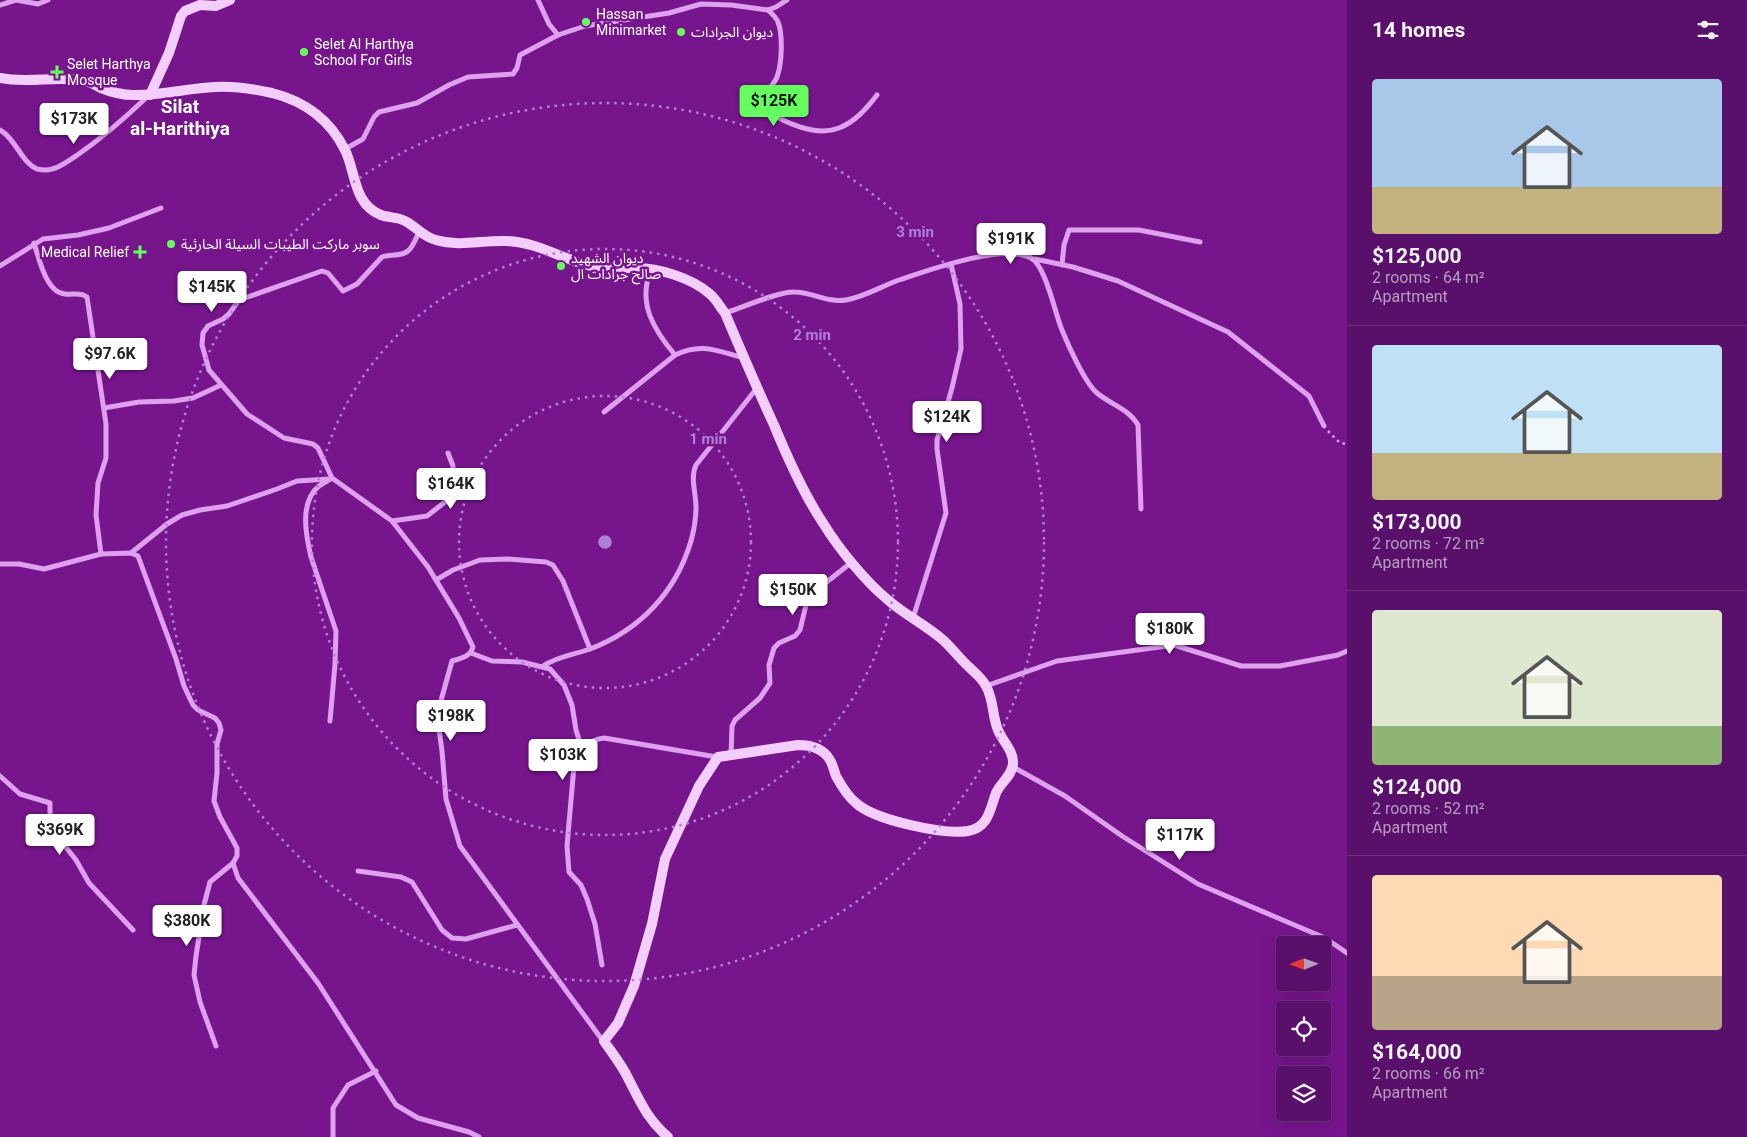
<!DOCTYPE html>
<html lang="en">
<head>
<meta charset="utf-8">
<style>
	:root { --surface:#59106a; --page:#621e72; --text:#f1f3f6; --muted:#b79dc1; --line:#6e307e; --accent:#64ff5e }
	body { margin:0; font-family:Roboto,"Noto Sans Arabic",sans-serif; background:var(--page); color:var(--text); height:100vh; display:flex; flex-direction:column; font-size:19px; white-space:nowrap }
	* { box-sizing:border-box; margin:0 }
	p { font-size:16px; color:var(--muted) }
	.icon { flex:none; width:28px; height:28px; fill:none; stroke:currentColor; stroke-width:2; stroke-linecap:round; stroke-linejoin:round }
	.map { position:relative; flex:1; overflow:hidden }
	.panel { display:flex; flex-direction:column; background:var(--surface); width:400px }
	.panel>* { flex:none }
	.needle { width:32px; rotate:269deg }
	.controls { position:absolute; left:1276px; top:936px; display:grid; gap:10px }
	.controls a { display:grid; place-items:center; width:55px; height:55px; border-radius:5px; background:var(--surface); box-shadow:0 5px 20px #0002,0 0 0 1px var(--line); font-size:25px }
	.price { position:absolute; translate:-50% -42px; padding:0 11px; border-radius:5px; background:#fff; color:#222; font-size:16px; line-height:32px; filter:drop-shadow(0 1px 2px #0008) }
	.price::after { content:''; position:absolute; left:50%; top:30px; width:15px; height:11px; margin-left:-8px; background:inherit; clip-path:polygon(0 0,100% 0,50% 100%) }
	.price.on { background:var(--accent); color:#111 }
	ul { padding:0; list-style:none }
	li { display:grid; align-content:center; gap:10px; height:265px; padding:0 25px }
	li+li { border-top:1px solid var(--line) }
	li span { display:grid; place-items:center; height:155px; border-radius:5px; color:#555 }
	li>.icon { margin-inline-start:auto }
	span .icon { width:90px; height:90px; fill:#fffc; stroke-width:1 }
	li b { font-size:21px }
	h2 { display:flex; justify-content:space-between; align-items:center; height:60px; padding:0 25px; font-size:21px }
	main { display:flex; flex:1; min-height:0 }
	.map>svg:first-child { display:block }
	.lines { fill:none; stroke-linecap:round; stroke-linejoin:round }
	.path { stroke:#e0a0f0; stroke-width:2.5; stroke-dasharray:2.5 4; stroke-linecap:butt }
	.street { stroke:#e0a0f0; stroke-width:5 }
	.secondary { stroke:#f3cdfb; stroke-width:10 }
	.ring { fill:none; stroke:#b080d9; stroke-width:2.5; stroke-dasharray:2.5 5 }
	.poi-dot { fill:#64ff5e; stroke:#77158d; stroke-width:2 }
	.labels { text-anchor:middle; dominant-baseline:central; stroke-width:5; stroke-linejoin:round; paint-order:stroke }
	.poi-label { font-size:14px; fill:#fff; stroke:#77158d; text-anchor:start }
	.district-label { font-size:19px; font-weight:bold; fill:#fff; stroke:#77158d }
	.centre { fill:#b080d9; stroke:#77158d; stroke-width:2.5 }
	.ring-label { font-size:15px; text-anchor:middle; font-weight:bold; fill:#b080d9; stroke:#77158d; stroke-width:5; stroke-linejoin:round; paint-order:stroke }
</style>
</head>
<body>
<main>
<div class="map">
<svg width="1347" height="1137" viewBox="0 0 1347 1137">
	<rect width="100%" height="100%" fill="#77158d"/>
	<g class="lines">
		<polyline class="path" points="1328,431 1340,443 1347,444"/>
		<g class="street">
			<polyline points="538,0 549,24 558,35"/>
			<polyline points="0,5 16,0 38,4 48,0"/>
			<path d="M768,10C771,13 776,17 778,22C783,34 782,64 777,77C772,89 760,94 765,109C784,123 816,137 839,128C855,122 867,108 877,95"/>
			<path d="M0,130C16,139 21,162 37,169C42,170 47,171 52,169C61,167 69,160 76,156C102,138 125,118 147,97"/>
			<polyline points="345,149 363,139 374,117 379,112 417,103 449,85 468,77 513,74 517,68 520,55 558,35 585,26 669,13 701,4 731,5 768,10 776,7 787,0"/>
			<path d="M420,231C416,237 414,245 409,250C403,257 390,254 382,257L357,284L343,291L328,273L322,271L239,300L229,314L223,319L208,326L203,333L202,345L209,370L247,414L284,438L313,444L318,448L332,478L392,521L428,567L459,618L473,647C470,657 462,658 452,661L437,715L442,751L446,799L460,846L603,1041"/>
			<path d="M34,243C39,258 46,293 65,294C74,295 80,292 87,297L106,424V458L98,483L96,515L101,554"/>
			<polyline points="1035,259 1073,267 1118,281 1228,332 1309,396 1324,426"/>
			<polyline points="1062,265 1064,245 1069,230 1139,230 1200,242"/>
			<polyline points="0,266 43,239 78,235 109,228 161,208"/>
			<path d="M651,270C637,303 654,330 675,355"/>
			<path d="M725,313C741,308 780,291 794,292C812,292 828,303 846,300C864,297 882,286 899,280C929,270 1003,243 1031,258C1046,266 1055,314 1062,330C1068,345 1085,383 1097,393C1110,404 1129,409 1138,425L1141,509"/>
			<polyline points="104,408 139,402 174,401 193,398 221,385"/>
			<path d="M604,412L675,355C702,342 717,351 744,358"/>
			<polyline points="392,521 427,516 445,502 452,480 453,466 448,453"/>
			<polyline points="131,553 167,524 182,515 200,510 227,506 277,489 297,481 329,479"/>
			<polyline points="0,564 19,564 44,569 101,554 131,553 138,556 176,659 184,686 193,705 198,710 215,718 219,723 221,730 217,744 217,773 214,801 220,817 237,848 237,856 233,863 238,878 318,983 396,1105 418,1118 469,1132 479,1137"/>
			<polyline points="436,580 453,570 480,560 508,559 546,562 553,565 563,581 590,649"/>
			<polyline points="913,618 946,513 937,449 937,440 952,388 961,349 960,304 951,264"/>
			<polyline points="471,653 492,661 522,662 550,669 564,685 572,705 576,730 582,749"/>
			<path d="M543,666C558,656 573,655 590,649C640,630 676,592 691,541C694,530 696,518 696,507C696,493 690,478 696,465L757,388"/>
			<polyline points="986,686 1057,661 1174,645 1241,666 1280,666 1338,655 1347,651"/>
			<path d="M330,721L335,664L336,631L311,557C306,536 299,502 319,486C323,483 328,481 332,478"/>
			<polyline points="731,755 732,726 735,720 760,698 770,683 769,665 774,648 779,643 795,636 800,630 806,605 814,592 852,562"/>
			<polyline points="1013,767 1065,796 1122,836 1198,884 1325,938 1347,953"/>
			<polyline points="0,776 20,794 50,803 50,817 57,836 76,860 89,883 133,930"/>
			<polyline points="358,871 401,877 412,882 442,930 452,938 466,939 517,925"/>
			<path d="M602,965L595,924L587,899L581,885L569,872L567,846L574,766C579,750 587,740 604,738L717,757"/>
			<polyline points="216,1046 200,1002 194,975 196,956 204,905 210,882 233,863"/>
			<polyline points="333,1137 333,1108 348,1085 376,1071"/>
		</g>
		<g class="secondary">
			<path d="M0,78C28,84 58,75 86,81C91,82 96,86 101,88C111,92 122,95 133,95C160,96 188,88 215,87C234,86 254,89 272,93C304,101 330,120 345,150C356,172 353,204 381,215C389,218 398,217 405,221C417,227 423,237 436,240C460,247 482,240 506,241C539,242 564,261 596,267C609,270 620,268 633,268C657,267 692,278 710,294C716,299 720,307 725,313C741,351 757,388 774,425C788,459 803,493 823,523C839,549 865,581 888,600C905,615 926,625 943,640C952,648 960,659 969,667C975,673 982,678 986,686C994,700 992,716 998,730C1003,742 1014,751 1013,764C1012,776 1001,782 996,793C990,809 989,827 968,831C944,835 874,820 856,803C847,796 841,785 836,776C834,771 833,765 830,760C823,748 811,745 798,745L718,757L699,786L665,859L652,924L634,986L618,1023L604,1041C612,1053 622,1065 628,1078C640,1101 647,1119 668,1137"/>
			<polyline points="150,95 169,53 181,16 185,11 200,5 216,6 230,0"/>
		</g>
	</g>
	<g class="ring">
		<circle cx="605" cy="542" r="146"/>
		<circle cx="605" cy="542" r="293"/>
		<circle cx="605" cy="542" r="439"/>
	</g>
	<g class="poi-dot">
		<circle cx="586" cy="22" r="5"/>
		<circle cx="681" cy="32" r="5"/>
		<circle cx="304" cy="52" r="5"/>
		<path d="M54.5 64.5h5v5h5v5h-5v5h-5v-5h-5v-5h5z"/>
		<circle cx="171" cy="244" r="5"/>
		<path d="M137.5 244.5h5v5h5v5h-5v5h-5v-5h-5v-5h5z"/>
		<circle cx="561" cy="266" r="5"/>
	</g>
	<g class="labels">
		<g class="poi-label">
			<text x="596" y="14">Hassan<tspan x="596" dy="16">Minimarket</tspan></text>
			<text x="691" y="32">ديوان الجرادات</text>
			<text x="314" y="44">Selet Al Harthya<tspan x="314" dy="16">School For Girls</tspan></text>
			<text x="67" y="64">Selet Harthya<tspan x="67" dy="16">Mosque</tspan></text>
			<text x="181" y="244">سوبر ماركت الطيبات السيلة الحارثية</text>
			<text x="129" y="252" text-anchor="end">Medical Relief</text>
			<text x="571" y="258">ديوان الشهيد<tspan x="571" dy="16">صالح جرادات ال</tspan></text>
		</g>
		<g class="district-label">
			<text x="180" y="106">Silat<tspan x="180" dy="22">al-Harithiya</tspan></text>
		</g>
	</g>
	<circle cx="605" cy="542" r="8" class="centre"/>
	<g class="ring-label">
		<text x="915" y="237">3 min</text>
		<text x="812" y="340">2 min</text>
		<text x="708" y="444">1 min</text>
	</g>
</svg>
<div class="controls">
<a><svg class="needle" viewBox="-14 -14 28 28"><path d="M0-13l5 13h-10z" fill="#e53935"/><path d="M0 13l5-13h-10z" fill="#b79dc1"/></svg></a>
<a><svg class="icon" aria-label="locate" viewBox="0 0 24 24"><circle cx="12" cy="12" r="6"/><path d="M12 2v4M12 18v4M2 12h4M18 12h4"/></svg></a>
<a><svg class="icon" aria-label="layers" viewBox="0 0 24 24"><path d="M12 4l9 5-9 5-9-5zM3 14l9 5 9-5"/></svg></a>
</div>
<b class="price on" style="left:774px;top:127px">$125K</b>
<b class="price" style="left:74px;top:145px">$173K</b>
<b class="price" style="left:1011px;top:265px">$191K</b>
<b class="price" style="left:212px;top:313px">$145K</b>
<b class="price" style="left:110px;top:380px">$97.6K</b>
<b class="price" style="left:947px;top:443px">$124K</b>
<b class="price" style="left:451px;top:510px">$164K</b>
<b class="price" style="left:793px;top:616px">$150K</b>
<b class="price" style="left:1170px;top:655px">$180K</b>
<b class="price" style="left:451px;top:742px">$198K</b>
<b class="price" style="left:563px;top:781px">$103K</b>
<b class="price" style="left:60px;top:856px">$369K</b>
<b class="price" style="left:1180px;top:861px">$117K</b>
<b class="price" style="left:187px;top:947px">$380K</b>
</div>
<section class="panel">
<h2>14 homes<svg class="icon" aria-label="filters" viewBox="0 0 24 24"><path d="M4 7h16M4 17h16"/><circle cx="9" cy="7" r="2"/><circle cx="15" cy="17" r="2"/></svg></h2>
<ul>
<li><span style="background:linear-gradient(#a9c7e8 70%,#c2b280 0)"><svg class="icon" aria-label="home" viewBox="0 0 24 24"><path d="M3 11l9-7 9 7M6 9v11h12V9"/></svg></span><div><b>$125,000</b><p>2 rooms · 64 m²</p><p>Apartment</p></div></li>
<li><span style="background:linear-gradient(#bfe0f5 70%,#c2b280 0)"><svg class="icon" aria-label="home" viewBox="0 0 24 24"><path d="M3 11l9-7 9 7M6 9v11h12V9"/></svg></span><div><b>$173,000</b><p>2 rooms · 72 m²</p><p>Apartment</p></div></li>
<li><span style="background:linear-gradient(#dfe7d0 75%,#8fb573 0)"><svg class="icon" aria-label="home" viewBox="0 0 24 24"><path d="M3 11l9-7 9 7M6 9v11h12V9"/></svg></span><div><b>$124,000</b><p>2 rooms · 52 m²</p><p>Apartment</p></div></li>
<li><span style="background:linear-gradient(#ffd9b3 65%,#b9a48a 0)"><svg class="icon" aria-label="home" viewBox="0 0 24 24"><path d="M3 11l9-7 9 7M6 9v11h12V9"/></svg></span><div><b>$164,000</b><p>2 rooms · 66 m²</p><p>Apartment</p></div></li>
</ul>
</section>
</main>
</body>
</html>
